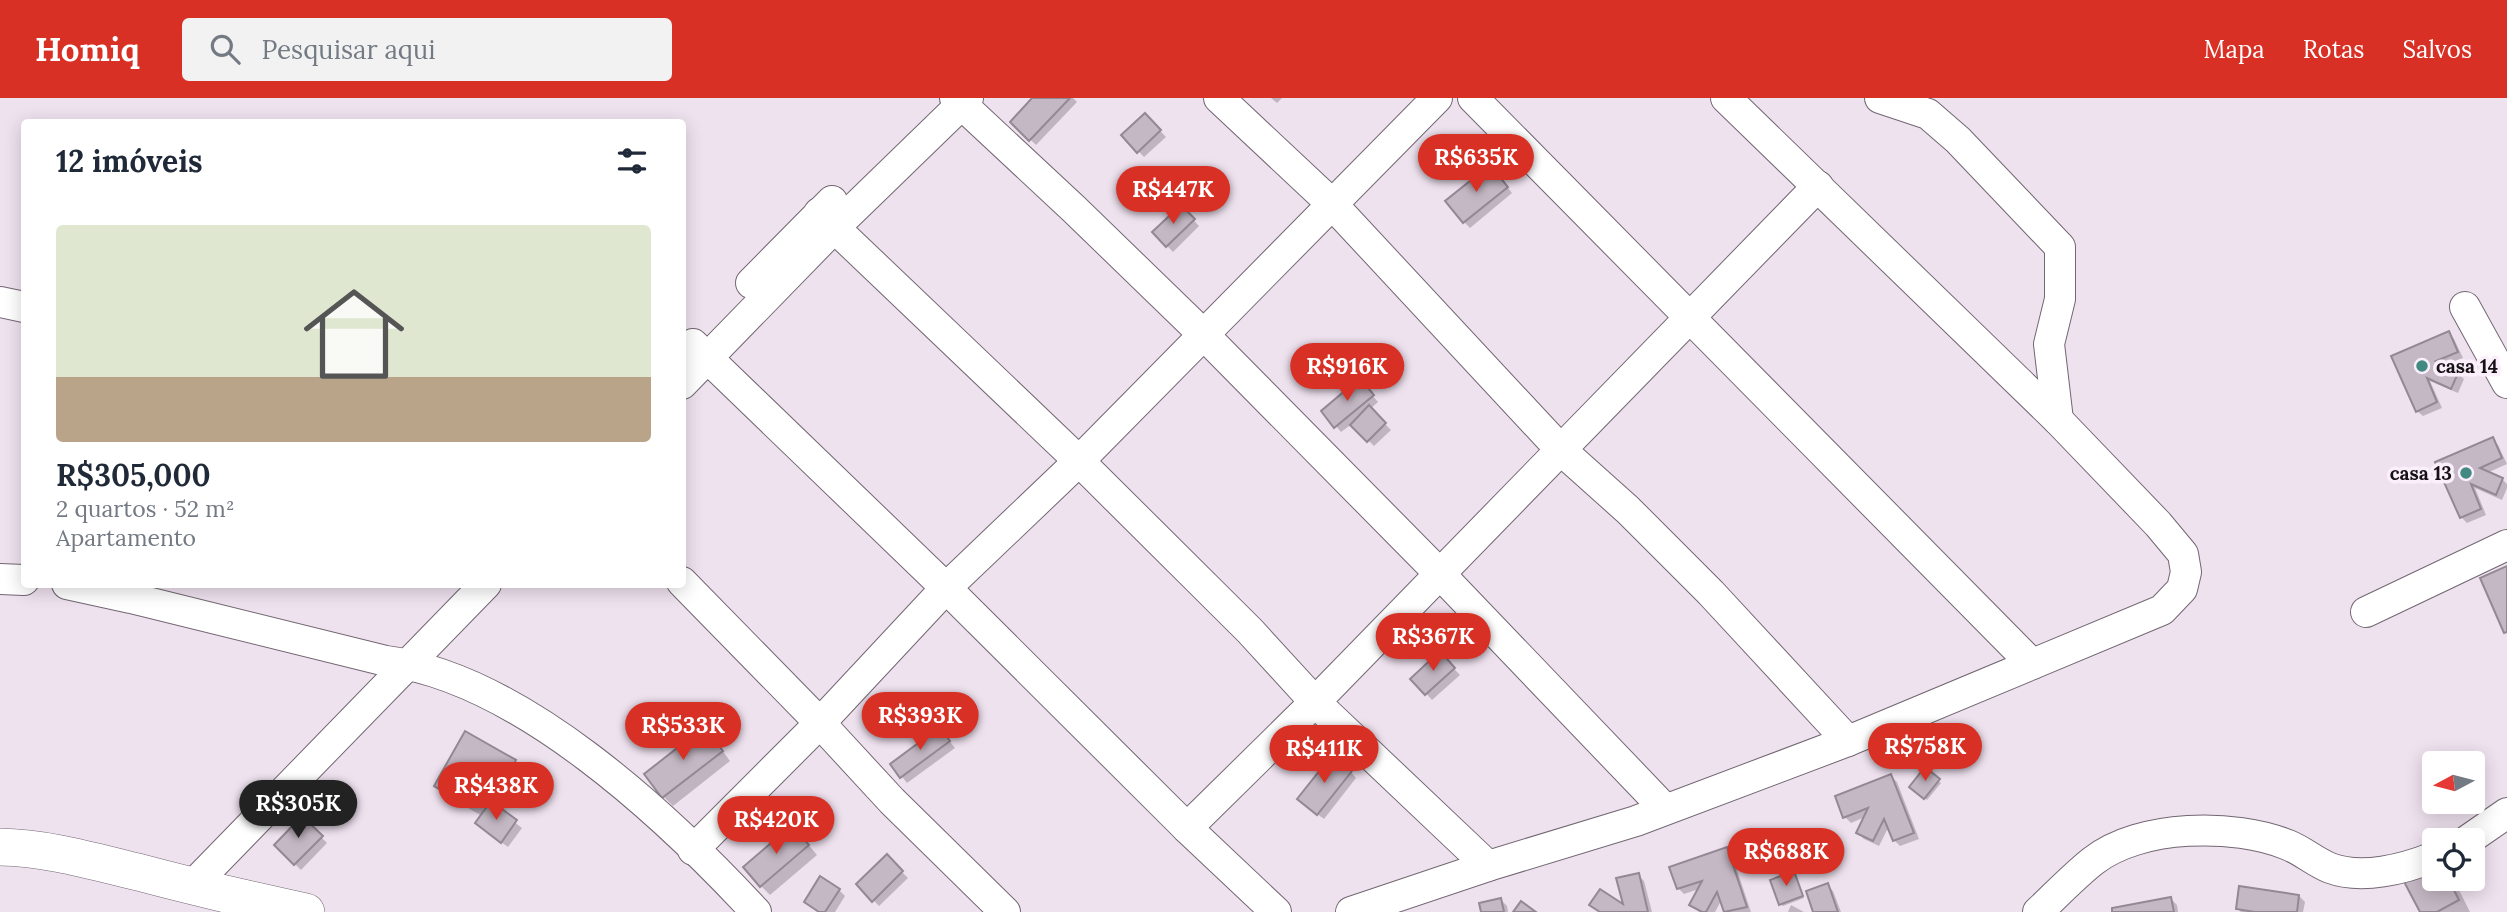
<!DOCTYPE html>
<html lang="pt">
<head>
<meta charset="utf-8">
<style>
	:root { --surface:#fff; --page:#f2f2f3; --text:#1f2937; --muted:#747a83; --line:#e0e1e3; --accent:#d93025 }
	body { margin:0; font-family:Lora,serif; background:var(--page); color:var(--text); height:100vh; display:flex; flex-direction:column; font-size:26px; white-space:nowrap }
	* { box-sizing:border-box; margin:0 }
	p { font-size:23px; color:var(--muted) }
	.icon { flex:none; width:38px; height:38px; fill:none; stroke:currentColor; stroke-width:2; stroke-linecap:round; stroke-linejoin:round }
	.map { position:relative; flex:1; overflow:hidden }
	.sheet { position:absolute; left:21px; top:21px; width:665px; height:469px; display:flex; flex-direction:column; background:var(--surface); border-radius:7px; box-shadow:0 4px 18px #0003 }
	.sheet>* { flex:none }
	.needle { width:46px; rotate:263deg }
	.tools { position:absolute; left:2422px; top:653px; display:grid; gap:14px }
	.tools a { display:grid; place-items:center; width:63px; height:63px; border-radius:7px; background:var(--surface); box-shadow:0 4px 18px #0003; font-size:35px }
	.price { position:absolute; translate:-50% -60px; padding:0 16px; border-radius:24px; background:var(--accent); color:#fff; font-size:23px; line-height:46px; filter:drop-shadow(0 2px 4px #0008) }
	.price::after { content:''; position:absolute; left:50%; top:42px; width:21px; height:16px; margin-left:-10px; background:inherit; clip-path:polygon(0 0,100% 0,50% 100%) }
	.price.current { background:#222; color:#fff }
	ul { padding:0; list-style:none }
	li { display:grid; align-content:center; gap:14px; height:371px; padding:0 35px }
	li+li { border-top:2px solid var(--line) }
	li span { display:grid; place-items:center; height:217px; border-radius:7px; color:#555 }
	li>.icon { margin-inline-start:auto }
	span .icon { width:126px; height:126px; fill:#fffc; stroke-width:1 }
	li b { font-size:30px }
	h2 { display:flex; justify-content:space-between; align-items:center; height:84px; padding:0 35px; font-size:30px }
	header { display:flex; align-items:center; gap:42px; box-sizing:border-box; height:98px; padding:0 35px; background:var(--accent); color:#fff }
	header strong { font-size:33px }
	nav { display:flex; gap:38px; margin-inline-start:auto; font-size:24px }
	.search { width:490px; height:63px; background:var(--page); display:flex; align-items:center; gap:18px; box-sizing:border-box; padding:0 24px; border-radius:7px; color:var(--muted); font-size:26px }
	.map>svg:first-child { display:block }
	.shadow { fill:#0003 }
	.building { fill:#c4b8c4; stroke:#948894; stroke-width:2 }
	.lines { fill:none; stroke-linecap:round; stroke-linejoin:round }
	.minor-casing { stroke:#726772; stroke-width:32 }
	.major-casing { stroke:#726772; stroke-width:38 }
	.minor { stroke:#fff; stroke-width:30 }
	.major { stroke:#fff; stroke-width:37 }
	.poi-dot { fill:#428982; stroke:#fceffc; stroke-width:2.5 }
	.labels { text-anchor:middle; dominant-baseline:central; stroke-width:7; stroke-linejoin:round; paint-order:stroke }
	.poi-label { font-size:19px; font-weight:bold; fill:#151115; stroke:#fceffc; text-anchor:start }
</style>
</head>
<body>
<header>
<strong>Homiq</strong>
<div class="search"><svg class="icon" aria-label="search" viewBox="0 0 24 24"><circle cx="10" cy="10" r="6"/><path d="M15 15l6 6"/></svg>Pesquisar aqui</div>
<nav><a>Mapa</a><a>Rotas</a><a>Salvos</a></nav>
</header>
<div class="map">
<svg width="2507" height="814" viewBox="0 0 2507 814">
	<rect width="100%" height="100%" fill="#efe2ef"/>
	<g class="shadow">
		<polygon points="1035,0 1073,0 1077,4 1036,47 1012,24"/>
		<polygon points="1271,0 1282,0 1277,5"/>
		<polygon points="1145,17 1166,39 1144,59 1123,37"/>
		<polygon points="1496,75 1512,95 1470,130 1464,124"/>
		<polygon points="1181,109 1199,128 1173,154 1154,134"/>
		<polygon points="2448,235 2454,241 2463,260 2443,268 2458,275 2464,281 2458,295 2430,283 2442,310 2423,318 2417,313 2394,259"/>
		<polygon points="1365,289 1378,304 1370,311 1391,332 1374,348 1352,326 1341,334 1323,313"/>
		<polygon points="2492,341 2498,347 2507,366 2487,375 2502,381 2507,386 2507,390 2502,402 2475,390 2486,417 2467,425 2461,419 2438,365"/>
		<polygon points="1440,556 1460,577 1432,602 1413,581"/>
		<polygon points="940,631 955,650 907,685 892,666"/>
		<polygon points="713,640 730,663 673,708 664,699"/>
		<polygon points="515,663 524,672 509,700 495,692 483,712 485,714 491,706 522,730 508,749 483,731 482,718 445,697 436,688"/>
		<polygon points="1925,672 1941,685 1927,702 1912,689"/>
		<polygon points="1351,674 1356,680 1324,721 1305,707"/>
		<polygon points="1891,678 1897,684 1919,741 1900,748 1894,742 1889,728 1879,748 1864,741 1858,735 1865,719 1851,725 1845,719"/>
		<polygon points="302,720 327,745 301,772 276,747"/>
		<polygon points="801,738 817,757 770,797 761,788"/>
		<polygon points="1727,751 1732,757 1751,814 1726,814 1722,801 1715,814 1700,814 1691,806 1699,791 1684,796 1678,790"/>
		<polygon points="887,759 908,780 879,808 858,786"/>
		<polygon points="2434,763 2434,780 2453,780 2470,814 2422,814"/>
		<polygon points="1793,775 1804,800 1783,808 1780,806"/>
		<polygon points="1638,777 1644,783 1652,814 1599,814 1591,807 1625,810"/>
		<polygon points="1827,787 1833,793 1841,814 1815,814"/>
		<polygon points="839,792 845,798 835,814 818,814 806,804"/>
		<polygon points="2299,798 2305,804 2303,814 2241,814 2238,811"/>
		<polygon points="2171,801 2177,807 2178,814 2114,814"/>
		<polygon points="1501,802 1507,808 1508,814 1483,814"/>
		<polygon points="1791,807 1804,814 1788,814"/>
	</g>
	<g class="building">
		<polygon points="1032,0 1070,0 1029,43 1010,24"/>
		<polygon points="1145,15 1161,32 1137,55 1121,37"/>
		<polygon points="1490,67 1508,89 1463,125 1445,103"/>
		<polygon points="1181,107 1195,121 1166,149 1152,134"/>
		<polygon points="2449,233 2458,254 2436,263 2459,273 2451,291 2427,280 2437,304 2416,314 2391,258"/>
		<polygon points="1360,280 1374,297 1334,330 1321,313"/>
		<polygon points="1369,307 1386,325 1367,344 1350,327"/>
		<polygon points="2493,339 2502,360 2480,370 2503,380 2496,397 2471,386 2481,411 2460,420 2435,364"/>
		<polygon points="2507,468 2507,534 2504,535 2480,480"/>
		<polygon points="1440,553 1455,570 1425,597 1410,581"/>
		<polygon points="704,629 723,653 662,700 644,676"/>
		<polygon points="940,629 950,643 900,680 890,666"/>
		<polygon points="465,633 516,662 500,692 485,684 471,709 434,688"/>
		<polygon points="1332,657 1352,673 1317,717 1297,701"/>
		<polygon points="1925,669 1940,681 1924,701 1909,689"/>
		<polygon points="1891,676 1914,735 1893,743 1884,721 1873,743 1856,735 1868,710 1843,720 1835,698"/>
		<polygon points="491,703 517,722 501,745 475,725"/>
		<polygon points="302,718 323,738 294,767 274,747"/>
		<polygon points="792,727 809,747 760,789 743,769"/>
		<polygon points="1727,749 1747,809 1724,814 1717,794 1706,814 1702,814 1689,807 1702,783 1677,791 1669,769"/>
		<polygon points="887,756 903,773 872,804 856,786"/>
		<polygon points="2434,761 2434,780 2448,780 2459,802 2437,814 2420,814 2401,778"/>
		<polygon points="1794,773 1803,798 1779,807 1770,782"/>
		<polygon points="1639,775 1648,814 1600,814 1589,807 1600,791 1623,806 1616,780"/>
		<polygon points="820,778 840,791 825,814 819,814 804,804"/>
		<polygon points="1828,785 1838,814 1813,814 1806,793"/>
		<polygon points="2239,788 2299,797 2297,814 2255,814 2236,811"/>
		<polygon points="2171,799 2174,814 2112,814 2112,810"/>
		<polygon points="1501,800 1504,814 1481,814 1479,805"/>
		<polygon points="1521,803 1536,814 1513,814"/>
	</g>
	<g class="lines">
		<defs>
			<g id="minor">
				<polyline points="955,0 1074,111 1204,237 1439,475 1665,711"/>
				<polyline points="1219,0 1332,106 1561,352 1628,412 1711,495 1848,643"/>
				<polyline points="1473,0 2032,566"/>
				<polyline points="1880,0 1928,16 1958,42 2060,149 2060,201 2049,246 2058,322"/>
				<polyline points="819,115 1079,363 1250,533 1315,604 1488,768"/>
				<polyline points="751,185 832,103"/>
				<polyline points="0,204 24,209"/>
				<polyline points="2465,209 2507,285"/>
				<polyline points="693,246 946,490 1187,730 1276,814"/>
				<polyline points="682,286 834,130 968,0"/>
				<polyline points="0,481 24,482"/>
				<polyline points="682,484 820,625 892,703 1005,814"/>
				<path d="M67,486L131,500L386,563C520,580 667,718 756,814"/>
				<polyline points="2366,514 2507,447"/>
				<polyline points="1187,730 1315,604 1818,88"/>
				<polyline points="2468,742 2507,715"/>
				<polyline points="693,752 820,625 946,490 1079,363 1437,0"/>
				<polyline points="192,788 486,486"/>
				<polyline points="1351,814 1488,768 1636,723 1848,643 2162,512 2182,491 2186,474 2183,456 2158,426 2058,322 1726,0"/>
				<path d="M2038,814C2056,797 2074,778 2093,763C2140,726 2234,725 2288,747C2303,753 2315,764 2330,770C2362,782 2404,771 2434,759"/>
			</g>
			<path id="major" d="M0,749C48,750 92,763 138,774C194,789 250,802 306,814"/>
		</defs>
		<use href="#minor" class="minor-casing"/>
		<use href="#major" class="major-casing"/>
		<use href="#minor" class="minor"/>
		<use href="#major" class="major"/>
	</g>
	<g class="poi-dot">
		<circle cx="2422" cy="268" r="7"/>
		<circle cx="2466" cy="375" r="7"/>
	</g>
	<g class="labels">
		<g class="poi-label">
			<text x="2436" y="268">casa 14</text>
			<text x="2452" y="375" text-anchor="end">casa 13</text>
		</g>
	</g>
</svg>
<div class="tools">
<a><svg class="needle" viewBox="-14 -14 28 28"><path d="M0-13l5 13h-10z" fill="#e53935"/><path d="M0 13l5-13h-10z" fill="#747a83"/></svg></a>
<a><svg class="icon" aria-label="locate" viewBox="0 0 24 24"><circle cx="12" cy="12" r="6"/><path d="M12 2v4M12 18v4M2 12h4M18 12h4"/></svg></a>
</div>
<b class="price" style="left:1476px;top:96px">R$635K</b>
<b class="price" style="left:1173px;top:128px">R$447K</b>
<b class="price" style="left:1347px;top:305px">R$916K</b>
<b class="price" style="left:1433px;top:575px">R$367K</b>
<b class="price" style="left:920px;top:654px">R$393K</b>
<b class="price" style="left:683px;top:664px">R$533K</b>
<b class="price" style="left:1925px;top:685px">R$758K</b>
<b class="price" style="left:1324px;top:687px">R$411K</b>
<b class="price" style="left:496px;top:724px">R$438K</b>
<b class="price current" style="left:298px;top:742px">R$305K</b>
<b class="price" style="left:776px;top:758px">R$420K</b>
<b class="price" style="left:1786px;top:790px">R$688K</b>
<section class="sheet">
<h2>12 imóveis<svg class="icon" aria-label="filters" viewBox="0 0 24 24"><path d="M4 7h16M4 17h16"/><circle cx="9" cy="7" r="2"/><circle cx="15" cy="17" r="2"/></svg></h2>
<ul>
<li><span style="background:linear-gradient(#dfe7d0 70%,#b9a48a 0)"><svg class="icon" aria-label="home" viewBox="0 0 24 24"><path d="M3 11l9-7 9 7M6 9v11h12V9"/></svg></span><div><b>R$305,000</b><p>2 quartos · 52 m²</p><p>Apartamento</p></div></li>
</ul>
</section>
</div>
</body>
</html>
